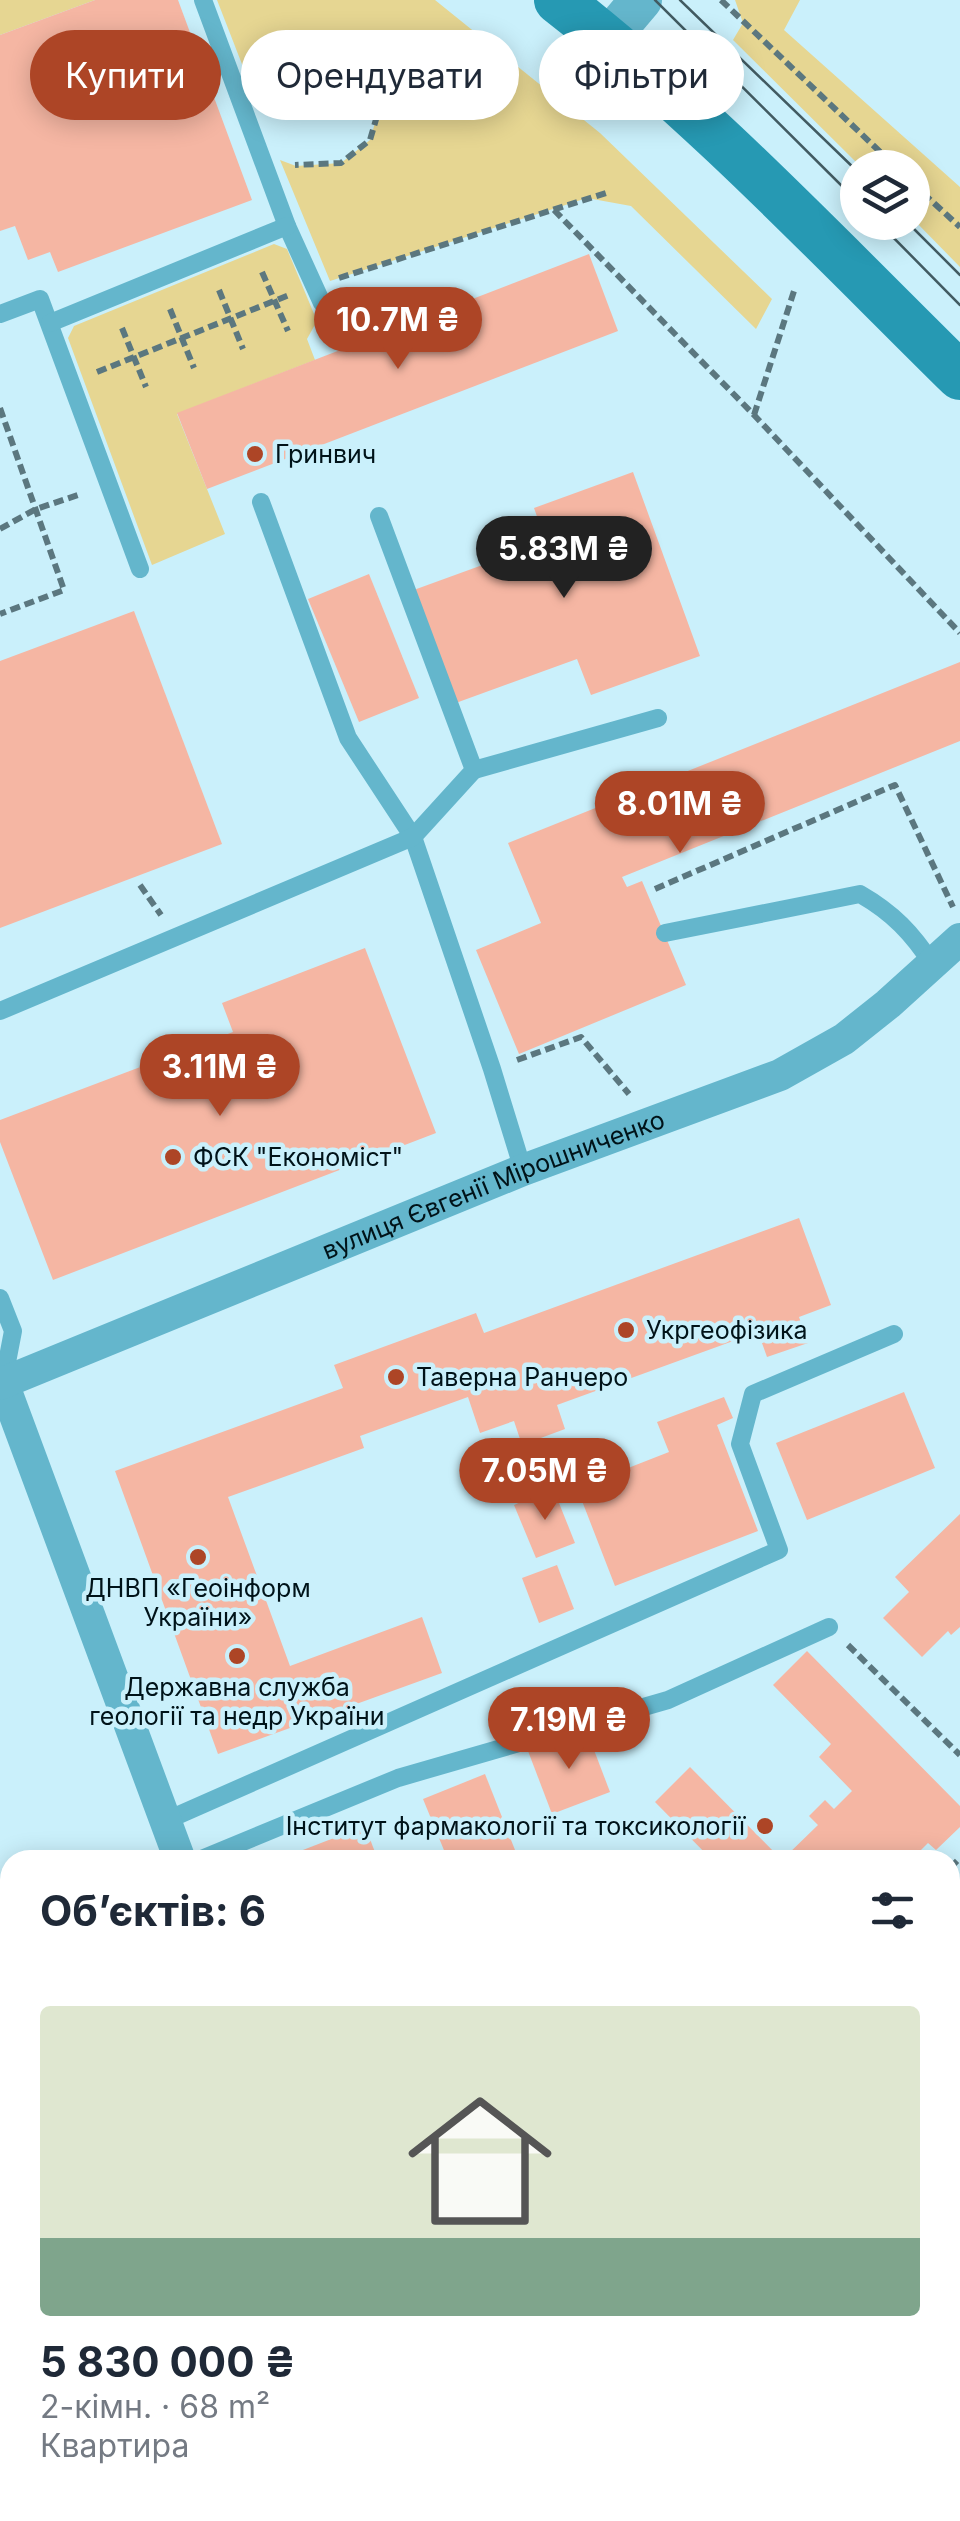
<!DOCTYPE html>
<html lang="uk">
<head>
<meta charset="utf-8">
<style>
	:root { --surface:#fff; --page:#f6f6f7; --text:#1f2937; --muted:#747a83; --line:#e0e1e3; --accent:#ad4526 }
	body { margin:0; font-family:Inter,sans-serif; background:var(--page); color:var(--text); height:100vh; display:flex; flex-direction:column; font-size:38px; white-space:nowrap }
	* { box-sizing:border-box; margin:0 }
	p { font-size:32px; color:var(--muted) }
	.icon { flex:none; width:55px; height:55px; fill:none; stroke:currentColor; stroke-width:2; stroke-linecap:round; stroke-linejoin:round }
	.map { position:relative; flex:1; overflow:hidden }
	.sheet { position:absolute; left:0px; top:1850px; width:960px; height:672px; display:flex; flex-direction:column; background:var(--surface); border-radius:30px 30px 0 0; box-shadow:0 5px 25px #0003 }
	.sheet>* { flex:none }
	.hud { position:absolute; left:30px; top:30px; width:900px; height:90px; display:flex; gap:20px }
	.buttons { position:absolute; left:840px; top:150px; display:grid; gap:20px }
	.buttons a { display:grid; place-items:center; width:90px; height:90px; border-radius:50%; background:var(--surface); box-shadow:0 5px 25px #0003; font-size:50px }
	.price { position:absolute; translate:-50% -85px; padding:0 22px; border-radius:35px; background:var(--accent); color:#fff; font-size:32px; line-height:65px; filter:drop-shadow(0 2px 5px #0008) }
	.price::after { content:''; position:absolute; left:50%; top:60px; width:30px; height:22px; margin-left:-15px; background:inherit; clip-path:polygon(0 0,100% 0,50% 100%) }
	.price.on { background:#222; color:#fff }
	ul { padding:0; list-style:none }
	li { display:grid; align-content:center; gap:20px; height:530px; padding:0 40px }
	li+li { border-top:2px solid var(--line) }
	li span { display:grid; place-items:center; height:310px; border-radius:10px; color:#555 }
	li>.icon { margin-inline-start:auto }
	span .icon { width:180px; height:180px; fill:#fffc; stroke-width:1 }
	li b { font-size:42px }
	h2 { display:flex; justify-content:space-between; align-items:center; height:120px; padding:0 40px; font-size:42px }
	.tag { padding:0 35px; border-radius:45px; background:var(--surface); box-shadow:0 5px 25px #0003; font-size:35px; line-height:90px }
	.tag.on { background:var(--accent); color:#fff }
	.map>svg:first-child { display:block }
	.green { fill:#e6d692 }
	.building { fill:#f5b6a3 }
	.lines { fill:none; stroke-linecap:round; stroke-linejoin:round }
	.path { stroke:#5b777f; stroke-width:6; stroke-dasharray:10 5; stroke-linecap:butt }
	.service { stroke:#64b6cc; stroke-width:18 }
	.minor { stroke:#64b6cc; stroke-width:32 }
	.tertiary { stroke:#64b6cc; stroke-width:42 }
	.secondary { stroke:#2699b3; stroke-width:48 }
	.tram { stroke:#425b62; stroke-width:2.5 }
	.poi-dot { fill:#ad4526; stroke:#caf0fb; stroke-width:4 }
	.labels { text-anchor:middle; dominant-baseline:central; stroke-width:9; stroke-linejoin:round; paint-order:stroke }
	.poi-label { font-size:25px; fill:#001319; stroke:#caf0fb; text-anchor:start }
	.street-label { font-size:25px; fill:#001319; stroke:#caf0fb }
</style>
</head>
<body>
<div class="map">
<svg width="960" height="2521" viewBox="0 0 960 2521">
	<rect width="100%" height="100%" fill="#caf0fb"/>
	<g class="green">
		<polygon points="0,0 95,0 0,35"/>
		<polygon points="217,0 435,0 600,133 772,299 756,329 631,206 587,198 330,281 280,160 296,166 341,163 370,140 379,109 366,73 334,53 312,52 278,68 254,95"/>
		<polygon points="735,0 800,0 784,30 960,187 960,267 913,219 912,168 861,167 733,40 743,23"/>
		<polygon points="274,244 287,249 317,321 307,339 315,360 177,414 225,534 152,565 68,338 74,326"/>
	</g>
	<g class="building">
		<polygon points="95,0 178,0 252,200 58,272 50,252 28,260 15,226 0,231 0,35"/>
		<polygon points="589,254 618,331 207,489 177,413"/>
		<polygon points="633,472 700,656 591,695 577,659 453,704 411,591 546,542 534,508"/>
		<polygon points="369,574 419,698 359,722 308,599"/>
		<polygon points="134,611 222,844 0,928 0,661"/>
		<polygon points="960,662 960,741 622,877 627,887 642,881 686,985 519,1054 476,950 541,923 508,843"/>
		<polygon points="365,948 436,1133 53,1280 0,1142 0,1120 233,1032 222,1003"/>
		<polygon points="799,1218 831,1305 799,1317 808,1343 767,1357 758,1332 557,1405 565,1429 522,1445 514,1421 480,1433 468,1397 360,1436 364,1448 228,1497 290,1666 422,1617 442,1673 218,1754 115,1471 343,1388 334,1365 476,1313 484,1333"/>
		<polygon points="904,1392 935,1468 807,1520 776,1443"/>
		<polygon points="724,1397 733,1418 717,1425 758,1531 615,1586 577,1488 669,1452 657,1422"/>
		<polygon points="553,1488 575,1543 536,1558 514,1505"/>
		<polygon points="960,1514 960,1627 951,1635 948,1631 922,1657 883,1618 909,1592 895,1577"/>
		<polygon points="557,1565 574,1609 539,1623 522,1578"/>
		<polygon points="807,1651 960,1806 960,1827 936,1850 928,1843 911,1860 782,1860 818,1825 809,1816 825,1800 834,1809 852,1791 819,1757 831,1744 773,1685"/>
		<polygon points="586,1729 610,1792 552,1814 528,1751"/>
		<polygon points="690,1767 782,1860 712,1860 655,1802"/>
		<polygon points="485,1774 517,1855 506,1860 448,1860 423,1799"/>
		<polygon points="365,1826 378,1860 277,1860"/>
		<polygon points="0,1938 10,1964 10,2238 0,2212"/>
		<polygon points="960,2258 960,2395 950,2370 950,2262"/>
	</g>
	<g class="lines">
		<g class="path">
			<polyline points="721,0 897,168"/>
			<polyline points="263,85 278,68 312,52 334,53 366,73 379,109 370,140 341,163 295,165"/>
			<polyline points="912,183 960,227"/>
			<polyline points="554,210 754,415 960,633"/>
			<polyline points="262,272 288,331"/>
			<polyline points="339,278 609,192"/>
			<polyline points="219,290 243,349"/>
			<polyline points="170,309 194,368"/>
			<polyline points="122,328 146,387"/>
			<polyline points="97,372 289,295"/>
			<polyline points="0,408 64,590 0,614"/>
			<polyline points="754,415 794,291"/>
			<polyline points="0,529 36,509 81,494"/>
			<polyline points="140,885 161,915"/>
			<polyline points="655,889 895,785 953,907"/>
			<polyline points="517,1060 581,1037 629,1094"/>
			<polyline points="848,1645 960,1755"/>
			<polyline points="950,1868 960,1858"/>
			<polyline points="272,2521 291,2512"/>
		</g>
		<g class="service">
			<polyline points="203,0 287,226 322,303"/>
			<polyline points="0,314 40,299 140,569"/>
			<polyline points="50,323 287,226"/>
			<polyline points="261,502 348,738 413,837 492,1069 523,1170"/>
			<polyline points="474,770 658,718"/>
			<path d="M665,933L860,894C893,913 912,933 933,965"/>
			<polyline points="0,1011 413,837 474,770 379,516"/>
			<polyline points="0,1298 13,1331 3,1383 0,1382"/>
			<polyline points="165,1821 779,1550 740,1444 753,1394 894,1334"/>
			<polyline points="199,1860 398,1778 668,1700 829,1627"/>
			<polyline points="950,2167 960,2178"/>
			<polyline points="950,2500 959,2521"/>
			<polyline points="387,2521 404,2512"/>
		</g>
		<g class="minor">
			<polyline points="3,1383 180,1860"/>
			<path id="s1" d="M0,1384L523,1170L780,1075L844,1039L888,1004L960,939"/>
			<polyline points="950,1997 960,1987"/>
			<polyline points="421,2512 424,2521"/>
		</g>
		<polyline class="tertiary" points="608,39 641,0"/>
		<path class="secondary" d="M558,0C703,113 829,247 960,376"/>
		<g class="tram">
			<polyline points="655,0 858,202"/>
			<polyline points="680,0 858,172"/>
			<polyline points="878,222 960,305"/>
			<polyline points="907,222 960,275"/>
		</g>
	</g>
	<g class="poi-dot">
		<circle cx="255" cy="454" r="10"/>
		<circle cx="173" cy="1157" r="10"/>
		<circle cx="626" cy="1330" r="10"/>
		<circle cx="396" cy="1377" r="10"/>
		<circle cx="198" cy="1557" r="10"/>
		<circle cx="237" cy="1656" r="10"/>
		<circle cx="765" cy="1826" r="10"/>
	</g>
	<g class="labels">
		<g class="poi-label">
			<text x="275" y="454">Гринвич</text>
			<text x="193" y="1157">ФСК "Економіст"</text>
			<text x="646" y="1330">Укргеофізика</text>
			<text x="416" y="1377">Таверна Ранчеро</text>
			<text x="198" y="1588" text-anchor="middle">ДНВП «Геоінформ<tspan x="198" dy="29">України»</tspan></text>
			<text x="237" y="1687" text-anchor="middle">Державна служба<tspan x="237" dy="29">геології та недр України</tspan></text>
			<text x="745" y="1826" text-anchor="end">Інститут фармакології та токсикології</text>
		</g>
		<g class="street-label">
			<text stroke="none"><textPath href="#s1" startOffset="532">вулиця Євгенії Мірошниченко</textPath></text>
		</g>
	</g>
</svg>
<div class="buttons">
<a><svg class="icon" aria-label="layers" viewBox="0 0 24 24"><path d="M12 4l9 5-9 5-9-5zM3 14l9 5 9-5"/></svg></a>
</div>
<b class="price" style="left:398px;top:372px">10.7M ₴</b>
<b class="price on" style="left:564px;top:601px">5.83M ₴</b>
<b class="price" style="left:680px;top:856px">8.01M ₴</b>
<b class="price" style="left:220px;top:1119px">3.11M ₴</b>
<b class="price" style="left:545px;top:1523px">7.05M ₴</b>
<b class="price" style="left:569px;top:1772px">7.19M ₴</b>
<div class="hud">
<a class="tag on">Купити</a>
<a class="tag">Орендувати</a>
<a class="tag">Фільтри</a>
</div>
<section class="sheet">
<h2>Об’єктів: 6<svg class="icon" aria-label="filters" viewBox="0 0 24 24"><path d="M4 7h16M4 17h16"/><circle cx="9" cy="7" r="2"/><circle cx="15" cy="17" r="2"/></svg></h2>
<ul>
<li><span style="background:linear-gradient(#dfe7d0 75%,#7fa58c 0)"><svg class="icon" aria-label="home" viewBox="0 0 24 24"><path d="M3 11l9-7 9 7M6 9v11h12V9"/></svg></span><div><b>5 830 000 ₴</b><p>2-кімн. · 68 m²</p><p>Квартира</p></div></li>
</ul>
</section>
</div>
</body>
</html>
